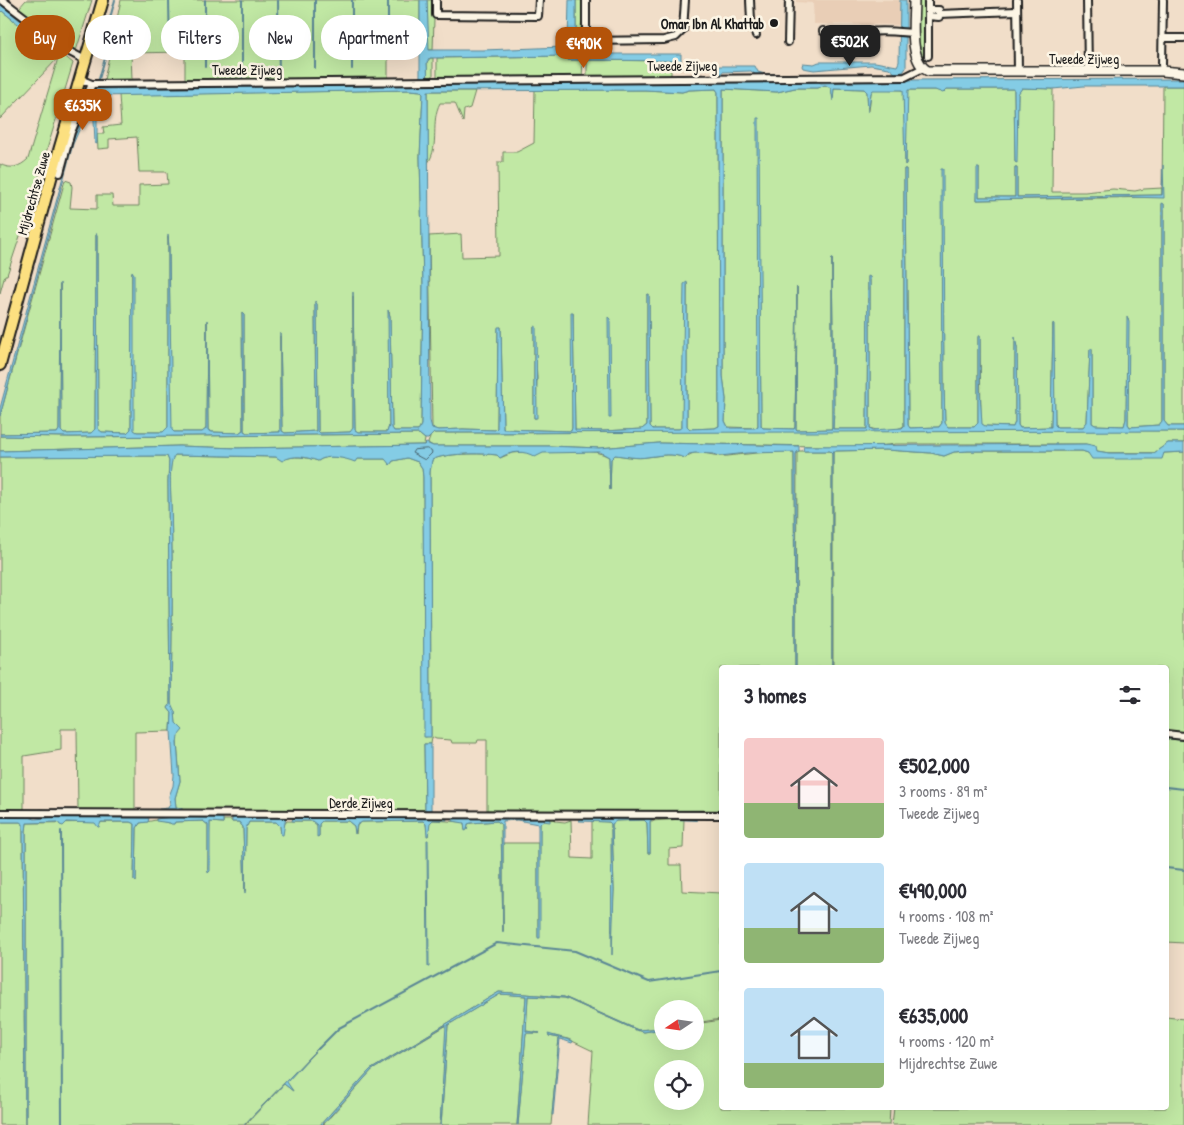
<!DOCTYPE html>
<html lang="en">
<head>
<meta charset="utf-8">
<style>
	:root { --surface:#fff; --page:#f2f2f3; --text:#2b2b33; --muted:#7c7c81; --accent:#b45309 }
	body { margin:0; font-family:"Patrick Hand",sans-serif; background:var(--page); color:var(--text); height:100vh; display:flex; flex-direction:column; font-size:19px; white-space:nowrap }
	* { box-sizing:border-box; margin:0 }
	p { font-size:16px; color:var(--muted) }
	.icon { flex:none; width:28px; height:28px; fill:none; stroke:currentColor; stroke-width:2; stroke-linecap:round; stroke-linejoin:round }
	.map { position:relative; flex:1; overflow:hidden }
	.side { position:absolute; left:719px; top:665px; width:450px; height:445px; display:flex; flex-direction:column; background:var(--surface); border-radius:5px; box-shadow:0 5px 20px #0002 }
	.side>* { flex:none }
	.banner { position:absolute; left:15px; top:15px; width:475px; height:45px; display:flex; gap:10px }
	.needle { width:32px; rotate:257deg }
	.fabs { position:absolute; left:654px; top:1000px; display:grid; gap:10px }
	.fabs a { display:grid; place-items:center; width:50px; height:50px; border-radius:50%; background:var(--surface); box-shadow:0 5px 20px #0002; font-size:25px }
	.price { position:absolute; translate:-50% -42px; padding:0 11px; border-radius:10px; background:var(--accent); color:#fff; font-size:16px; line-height:32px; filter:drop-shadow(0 1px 2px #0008) }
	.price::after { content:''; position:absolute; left:50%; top:30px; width:15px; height:11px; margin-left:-8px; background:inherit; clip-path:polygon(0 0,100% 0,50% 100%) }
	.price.current { background:#222; color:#fff }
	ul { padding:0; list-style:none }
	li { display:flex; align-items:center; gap:15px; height:125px; padding:0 25px }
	li span { display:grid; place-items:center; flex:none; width:140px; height:100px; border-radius:5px; color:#555 }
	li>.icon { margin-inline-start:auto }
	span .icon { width:60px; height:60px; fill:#fffc; stroke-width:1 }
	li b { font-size:21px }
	h2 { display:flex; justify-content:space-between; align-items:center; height:60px; padding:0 25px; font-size:21px }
	.tag { padding:0 18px; border-radius:22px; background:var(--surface); box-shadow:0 5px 20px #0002; font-size:18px; line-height:45px }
	.tag.current { background:var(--accent); color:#fff }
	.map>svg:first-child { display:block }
	.built { fill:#e9ceb6 }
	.green { fill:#c1e8a4; stroke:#6e8260; fill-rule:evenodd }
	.water { fill:#84cce5; stroke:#5a8695; fill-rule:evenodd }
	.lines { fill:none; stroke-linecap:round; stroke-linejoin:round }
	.shore { stroke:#46626c; stroke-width:1 }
	.stream { stroke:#5a8695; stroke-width:2 }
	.street-casing { stroke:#1c1c1c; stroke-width:10 }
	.secondary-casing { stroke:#1c1c1c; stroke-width:12 }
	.primary-casing { stroke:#1c1c1c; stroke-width:14 }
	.street { stroke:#fcf5e5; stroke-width:6 }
	.secondary { stroke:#fcf5e5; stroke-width:9 }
	.primary { stroke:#fce080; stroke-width:10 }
	.poi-dot { fill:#1c1c1c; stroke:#fcf5e5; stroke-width:2 }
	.labels { text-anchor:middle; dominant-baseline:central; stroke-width:5; stroke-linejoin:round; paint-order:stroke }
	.poi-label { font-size:14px; font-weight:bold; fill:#1c1c1c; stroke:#fcf5e5; text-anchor:end }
	.street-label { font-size:14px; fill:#1c1c1c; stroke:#fcf5e5 }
</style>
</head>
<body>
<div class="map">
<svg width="1184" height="1125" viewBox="0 0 1184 1125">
	<rect width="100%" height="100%" fill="#f1dec9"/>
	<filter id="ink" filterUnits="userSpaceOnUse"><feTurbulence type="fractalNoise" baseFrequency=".02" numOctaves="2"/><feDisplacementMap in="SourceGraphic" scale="10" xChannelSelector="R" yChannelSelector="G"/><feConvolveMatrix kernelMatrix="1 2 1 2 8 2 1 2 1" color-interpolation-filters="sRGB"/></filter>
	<g filter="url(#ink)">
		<polygon class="built" points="796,0 900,0 900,25 814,24 813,3 796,2"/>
		<g class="green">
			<polygon points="26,0 92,0 76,51 73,52 65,47 65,43 19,8"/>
			<polygon points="121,0 420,0 420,47 388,49 388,78 185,80 185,52 131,53 132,80 104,80"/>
			<polygon points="427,0 432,0 432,16 434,19 433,50 428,50 427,45"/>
			<polygon points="576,0 583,0 581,29 584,35 583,54 580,54 576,49"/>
			<polygon points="918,0 926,0 925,58 920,58 919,54"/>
			<path d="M2,11L27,31L30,28L73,63L30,206L7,275H5L0,293V164C10,170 20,167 28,159L58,58L0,119V13Z"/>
			<polygon points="564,56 568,60 583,60 582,78 438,79 437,76 437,58"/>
			<polygon points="430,58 433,58 433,77 427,78 427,62"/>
			<polygon points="587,60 671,61 671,77 587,77"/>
			<path d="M825,85L831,88L833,98L834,88L864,89L867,92L868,111H869L871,93L873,89L904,90L905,165L906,164L907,90H935L943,92L947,89H1014L1015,162H1016L1018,93L1022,88L1053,89L1052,192H1085L1113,189L1135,191L1144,189L1162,188V195L1017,197V167H1015V197H979V168L977,200L1162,197L1163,86H1184V426H1168L1164,421V204H1162V421L1159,425L1130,427L1128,424V319L1126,419L1124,426L1095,425L1092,423V350H1090L1087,422L1083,427H1057L1055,425L1053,324L1051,427L1020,428L1018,425L1017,347L1015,341V422L1013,427L985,426L981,424L980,336L978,337V423L974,427H948L945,424L944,388L942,169V423L939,427L910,428L908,426L906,169H904V426C896,431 879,432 870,428V277H868L867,429H833L834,409L832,259V429L797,430L796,429L797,287L795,427L794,429L763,428L761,426L758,118V426L755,428L728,427L725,421L726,399L723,376V89L777,92L795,88H818Z"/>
			<path d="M716,89L718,92L719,426L715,428L690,429L687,426V283L682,427L679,429H653L650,426L649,294L647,295V425L642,429L604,431H575L573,312L572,429L571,431L503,429L501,327L498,328L497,428L495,430L463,429L438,430L432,428L429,236L461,234L462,257L499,256L498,162H503V152H517L534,143L535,90H645L682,92L689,90ZM534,327L537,378L536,418H534Z"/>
			<polygon points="410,90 421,91 423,93 420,157 423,284 421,425 418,431 394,431 392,428 390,316 389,312 389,426 387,432 358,432 355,430 353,296 353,429 350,432 320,433 318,431 317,304 315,302 316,431 285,433 282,431 280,336 280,432 247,433 244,431 244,315 242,312 243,430 239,433 212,432 208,430 207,321 206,429 202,432 174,432 171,430 169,248 168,236 168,427 163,432 137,432 133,430 132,272 131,429 128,433 102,432 98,429 97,236 96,235 95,429 92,433 64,434 61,431 60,285 59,430 57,433 0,434 0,416 65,180 71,182 72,187 70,208 97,209 97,195 112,195 113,206 139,206 139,185 168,184 167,172 139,172 137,137 109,139 109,148 98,149 97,134 104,134 103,127 121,125 119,95"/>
			<path d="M428,91H475L470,108L464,110L463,122L455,103H440C430,122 440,145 428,163Z"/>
			<path d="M1032,430L1184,431V443H1168L1154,453H1109L1097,451L1086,444H896L869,447L659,443L599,448L549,446H433L428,443L431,435L434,433C526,433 618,432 710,431C818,431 925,432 1032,430Z"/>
			<polygon points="419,434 425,439 424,445 237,448 179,446 0,451 0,436 71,437"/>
			<polygon points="886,450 931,453 944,456 954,452 968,451 1082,451 1088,453 1164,453 1184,452 1184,732 1166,730 1166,668 833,668 833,451"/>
			<polygon points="797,451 830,451 832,453 832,667 796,668"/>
			<path d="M527,452C535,455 539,453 546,452C563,451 595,448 609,457L610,490L611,459L615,455C625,456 637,459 647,457C664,455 670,453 686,458C694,448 709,455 720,456C729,457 738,454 747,454C763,452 779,451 794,452L795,667L721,668V810L610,811L539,813L487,810V740H478L477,743H452L451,740L436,739L432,737L431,744H424L425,810L182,811L176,807L175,798L180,781L175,712L171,705C172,639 173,573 171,507C171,495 168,462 174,455L276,457L282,460C294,455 306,457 318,461C327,454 345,458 355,461L357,459H386L390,465L393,461L407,458L418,462L422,468L423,477L425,737L431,736L430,472L432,460C444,453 482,453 497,455L500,458L512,453Z"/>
			<polygon points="104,456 167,456 169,461 168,481 170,705 168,708 172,713 171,731 135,732 135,810 78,810 77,729 61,729 61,750 24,756 24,810 0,810 0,457"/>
			<polygon points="1166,738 1184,740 1184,943 1166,942"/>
			<polygon points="525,817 571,817 555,819 555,821 565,822 571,820 572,858 592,859 592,821 609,822 611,824 612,932 614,890 612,824 615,821 644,820 647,823 648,853 650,853 650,821 684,819 683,848 669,849 669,865 681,865 682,891 721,893 721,1019 695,1023 695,1009 662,1009 662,1028 638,1030 564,997 499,992 370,1070 320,1125 245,1125 284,1084 293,1091 286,1082 318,1048 244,1125 26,1125 26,831 27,823 130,822 135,824 134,880 136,882 137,828 140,823 156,820 174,824 174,822 203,821 208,825 208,872 210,822 223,823 223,820 232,820 232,822 239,822 243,827 245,891 246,828 249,822 276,822 280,826 281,835 282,835 283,826 287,821 312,821 317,825 318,837 319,836 319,824 321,821 348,821 354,826 356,834 357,825 362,822 423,821 426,824 428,836 429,823 433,820 462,822 464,823 465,830 467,830 468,824 471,823 497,821 501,824 503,931 503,843 538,843 538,937 539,938 540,823 550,818"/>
			<polygon points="0,822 20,822 23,824 25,1125 0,1125"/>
			<polygon points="500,994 526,996 517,1125 441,1125 448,1025"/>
			<path d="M528,996L565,998L636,1030L644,1032L662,1029V1041H695V1024L721,1020V1108H890L889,1125H588L593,1051L568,1039L549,1035V1036L559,1038L551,1125H518L526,1033H540L526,1031ZM662,1069H695V1101H662Z"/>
			<polygon points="1166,1017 1184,1019 1184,1125 892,1125 894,1108 1166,1108"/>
			<polygon points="447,1025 440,1125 323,1125 372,1070"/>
		</g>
		<g class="water">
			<path d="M420,0H427L429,50H483L564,47L568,43L569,0H576V49L580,54H681V61L583,60H568L564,56L430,58L427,62L428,85L781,82H818L821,83L905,80L1184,79V86H1084L1053,89L1022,88L1018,94L1017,163L1015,162L1014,89H947L943,93L935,90H908L906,164L905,165L903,90H873L871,93L868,112L867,92L864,89L834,88L833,101L831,88L825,85L818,88H795L777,92L723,89V376L726,399L725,421L728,427L731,428H755L758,426L757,118H759L761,426L763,428L794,429L795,427L797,287L796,429L797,430L832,429V258L834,409L833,429H867L868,276L870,277V428L873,430L902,428L904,426V169H906L908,425L910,428L939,427L942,423L941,169H943L944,388L945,423L948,427H974L978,423V336H980V392L982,424L985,426L1013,427L1015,422V337L1017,347L1018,425L1020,428L1051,427L1053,323L1054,324L1055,425L1057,427H1083L1087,422L1090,349H1092V423L1095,425L1124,426L1126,419L1127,317L1129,322L1128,424L1130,427L1159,425L1162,421V203L1164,204V421L1168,426H1184V431L434,433L428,439H425L419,434L71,437L0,436V434L57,433L59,430L60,283L61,431L64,434L91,433L95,429L96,233L97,236L98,429L102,432L127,433L131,429L132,271L134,274V430L137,432H163L168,427V234L169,248L172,430L174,432H202L206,429L207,320L208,430L212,432L239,433L243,430L242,312L244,314V431L247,433L280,432V333L282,431L285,433L316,431L315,301L317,304L318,431L320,433L350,432L353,428V292L355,430L358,432H387L389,426L388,310L390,316L392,428L394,431H418L421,425L423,284L420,157L423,93L421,91L410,90L99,96L97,98V144L95,143L93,99L73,144L0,416V408L73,140L94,93L97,89L420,85ZM716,89L718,92L719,426L715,428L690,429L687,426V282L684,284L682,420V427L679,429H653L650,426L649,294L647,295V425L642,429L604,431L575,430L573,312H571L572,428L571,431L503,429L501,327H498L497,428L495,430L463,429L438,430L432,428L430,421L428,91L645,90L682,92L689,90Z"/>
			<polygon points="900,0 906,0 906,68 903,72 895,73 889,68 871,65 814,70 803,68 802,66 803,63 814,64 819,62 875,62 897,66 899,62"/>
			<polygon points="0,4 2,6 30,28 27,31 2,11 0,13"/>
			<polygon points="719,66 755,66 758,72 765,74 780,74 780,75 756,75 751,71 722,72 721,76 719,74"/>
			<polygon points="1163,165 1164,198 1128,197 977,200 977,168 979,168 979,197 1015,197 1015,167 1017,167 1017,197 1162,195"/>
			<polygon points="608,317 610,319 611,418 609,418"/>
			<polygon points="536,326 537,418 534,418 534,327"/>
			<path d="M426,443L433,446H549L599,448L659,443L799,446V451L797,452L796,454V667H795L794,452L748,453L720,456L713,454L695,453L689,454L686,458C670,453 664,455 647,457C637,459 625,456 615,455L611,459L610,490L609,457L600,452L543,453L535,457C525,450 510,451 500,458L497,455C482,453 444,453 432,460L430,472L431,737H424L423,477L422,468L418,462L407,458L393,461L390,465L385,459H357L355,462C345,458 327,454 318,461C306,457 294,454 282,461L276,457L175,455C168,462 171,492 171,503C173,570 172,636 171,703L175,712L176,723L183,730L178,736L177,743L180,781L175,798L176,807L182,808V811H160L159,809L168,808L170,804L169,796L173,786L174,775L171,731L172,713L168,708L170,705L168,481L169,461L167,456L0,457V451L179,446L237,448L424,445Z"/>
			<polygon points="1168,443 1184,443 1184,452 1164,453 1162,459 1092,459 1088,453 1082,451 968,451 954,452 944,456 931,453 886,450 833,451 832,667 832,453 830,451 803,451 804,446 1086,444 1096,446 1097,451 1109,453 1154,453"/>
			<polygon points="424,744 431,744 431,810 425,810"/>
			<polygon points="239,816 286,816 283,835 281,835 280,826 276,822 249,822 246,828 245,893 243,827 239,822 232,822 232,818"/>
			<polygon points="387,816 446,818 447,820 433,820 430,823 428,836 427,836 426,824 423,821 362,822 357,825 355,834 354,826 348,821 322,821 319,824 319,836 317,837 317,825 312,821 292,821 293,818"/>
			<polygon points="0,817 29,817 35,819 56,817 149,818 148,822 140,823 137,828 136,882 134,880 135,824 130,822 101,822 99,827 98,827 95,823 67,822 63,826 60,825 58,822 27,823 26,831 26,1125 25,1125 23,824 20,822 0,822"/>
			<polygon points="172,817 223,818 223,823 210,822 210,871 208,873 208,825 203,821 175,822 174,824 171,824 170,823 156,821 156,819"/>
			<polygon points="504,817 550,818 550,822 543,821 540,824 540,938 538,938 538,824 517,820 503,821 503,932 501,824 497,821 471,823 468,824 467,830 465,831 464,823 453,821 453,819 460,818"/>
			<polygon points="579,818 603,819 655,818 650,821 650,853 648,853 647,823 644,820 616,821 612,824 614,890 612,955 611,824 609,822 579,821"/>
			<polygon points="427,840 428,840 429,967 428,967"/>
			<polygon points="499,992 564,997 638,1030 662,1028 662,1029 644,1032 636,1030 565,998 528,996 526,1031 540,1033 526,1033 518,1125 517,1125 526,996 500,994 448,1025 441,1125 440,1125 446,1025 372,1070 322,1125 320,1125 370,1070"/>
			<polygon points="548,1034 573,1041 572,1043 560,1039 553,1115 552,1115 559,1038 549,1036"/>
			<polygon points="319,1047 287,1082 293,1091 284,1084 244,1125"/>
		</g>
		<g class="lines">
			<polygon class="shore" points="427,449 431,451 432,453 425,460 412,453 414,450"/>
			<g class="stream">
				<polyline points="169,0 170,52"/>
				<polyline points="205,0 205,67"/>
				<polyline points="242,0 242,79"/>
				<polyline points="278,0 279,79"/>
				<polyline points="315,0 315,68"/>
				<polyline points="352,0 352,69"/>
				<polyline points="388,0 388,36"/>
				<polyline points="99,79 106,55 110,18 115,0"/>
				<polyline points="1166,738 1184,740"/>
				<polyline points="1166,787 1184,789"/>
				<polyline points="655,818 696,820"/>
				<polyline points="61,831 62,1125"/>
				<polyline points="1166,868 1184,870"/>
				<polyline points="318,1049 339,1028 497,943 575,951 649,982 721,971"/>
			</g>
			<defs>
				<g id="street">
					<polyline points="2,0 70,52 85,60"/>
					<polyline points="436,0 436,15 538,16 539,0"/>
					<polyline points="586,0 586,41 664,40 676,37 683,30 685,0"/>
					<polyline points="750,0 751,21 756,35"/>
					<polyline points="928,0 928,56"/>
					<polyline points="1017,0 1018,71"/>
					<polyline points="1087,0 1088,71"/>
					<polyline points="928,10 939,10 939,17 928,16"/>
					<polyline points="939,14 1017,11"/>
					<path d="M823,31C838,44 853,35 869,32C883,30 900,32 914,33"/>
					<polyline points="1163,38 1184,38"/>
					<polyline points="788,42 789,0"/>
					<polyline points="1162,65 1163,0"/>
					<polyline points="80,79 92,84 905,77 923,68"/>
					<polyline points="60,173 71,132 92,84"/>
					<polyline points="1166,734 1184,736"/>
					<polyline points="0,813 721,815"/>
				</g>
				<path id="secondary" d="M914,0C914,19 908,61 928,71H1162L1184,73"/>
				<polyline id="primary" points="0,365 53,171 103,0"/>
			</defs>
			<use href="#street" class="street-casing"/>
			<use href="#secondary" class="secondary-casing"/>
			<use href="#primary" class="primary-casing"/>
			<use href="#street" class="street"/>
			<use href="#secondary" class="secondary"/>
			<use href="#primary" class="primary"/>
		</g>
	</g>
	<circle class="poi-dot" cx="774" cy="23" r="5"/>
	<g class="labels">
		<g class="poi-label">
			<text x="764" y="23">Omar Ibn Al Khattab</text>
		</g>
		<g class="street-label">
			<text x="1084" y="58">Tweede Zijweg</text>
			<text x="682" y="65">Tweede Zijweg</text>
			<text x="247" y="69">Tweede Zijweg</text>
			<text transform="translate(33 193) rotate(-74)">Mijdrechtse Zuwe</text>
			<text x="361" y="802">Derde Zijweg</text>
		</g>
	</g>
</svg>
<div class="fabs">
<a><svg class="needle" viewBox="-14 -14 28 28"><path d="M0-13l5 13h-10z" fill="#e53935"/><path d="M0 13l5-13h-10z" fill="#7c7c81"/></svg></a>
<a><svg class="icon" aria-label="locate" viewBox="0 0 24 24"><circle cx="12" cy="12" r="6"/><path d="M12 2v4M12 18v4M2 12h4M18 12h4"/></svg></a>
</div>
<b class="price current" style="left:850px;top:67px">€502K</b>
<b class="price" style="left:584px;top:69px">€490K</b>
<b class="price" style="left:83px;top:131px">€635K</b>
<div class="banner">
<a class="tag current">Buy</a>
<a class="tag">Rent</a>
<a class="tag">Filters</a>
<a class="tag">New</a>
<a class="tag">Apartment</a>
</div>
<section class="side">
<h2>3 homes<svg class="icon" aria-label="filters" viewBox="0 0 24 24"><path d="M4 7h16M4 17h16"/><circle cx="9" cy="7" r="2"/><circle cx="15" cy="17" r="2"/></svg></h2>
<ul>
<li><span style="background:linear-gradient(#f6c9c9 65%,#8fb573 0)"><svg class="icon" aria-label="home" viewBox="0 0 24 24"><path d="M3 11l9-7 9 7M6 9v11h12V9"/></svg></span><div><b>€502,000</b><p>3 rooms · 89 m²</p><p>Tweede Zijweg</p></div></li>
<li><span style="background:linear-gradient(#bfe0f5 65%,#8fb573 0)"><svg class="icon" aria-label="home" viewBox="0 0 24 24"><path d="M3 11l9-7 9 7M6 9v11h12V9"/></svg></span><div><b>€490,000</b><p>4 rooms · 108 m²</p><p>Tweede Zijweg</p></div></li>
<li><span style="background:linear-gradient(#bfe0f5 75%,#8fb573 0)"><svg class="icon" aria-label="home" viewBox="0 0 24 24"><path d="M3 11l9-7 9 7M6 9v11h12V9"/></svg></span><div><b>€635,000</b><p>4 rooms · 120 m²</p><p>Mijdrechtse Zuwe</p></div></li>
</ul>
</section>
</div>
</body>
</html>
